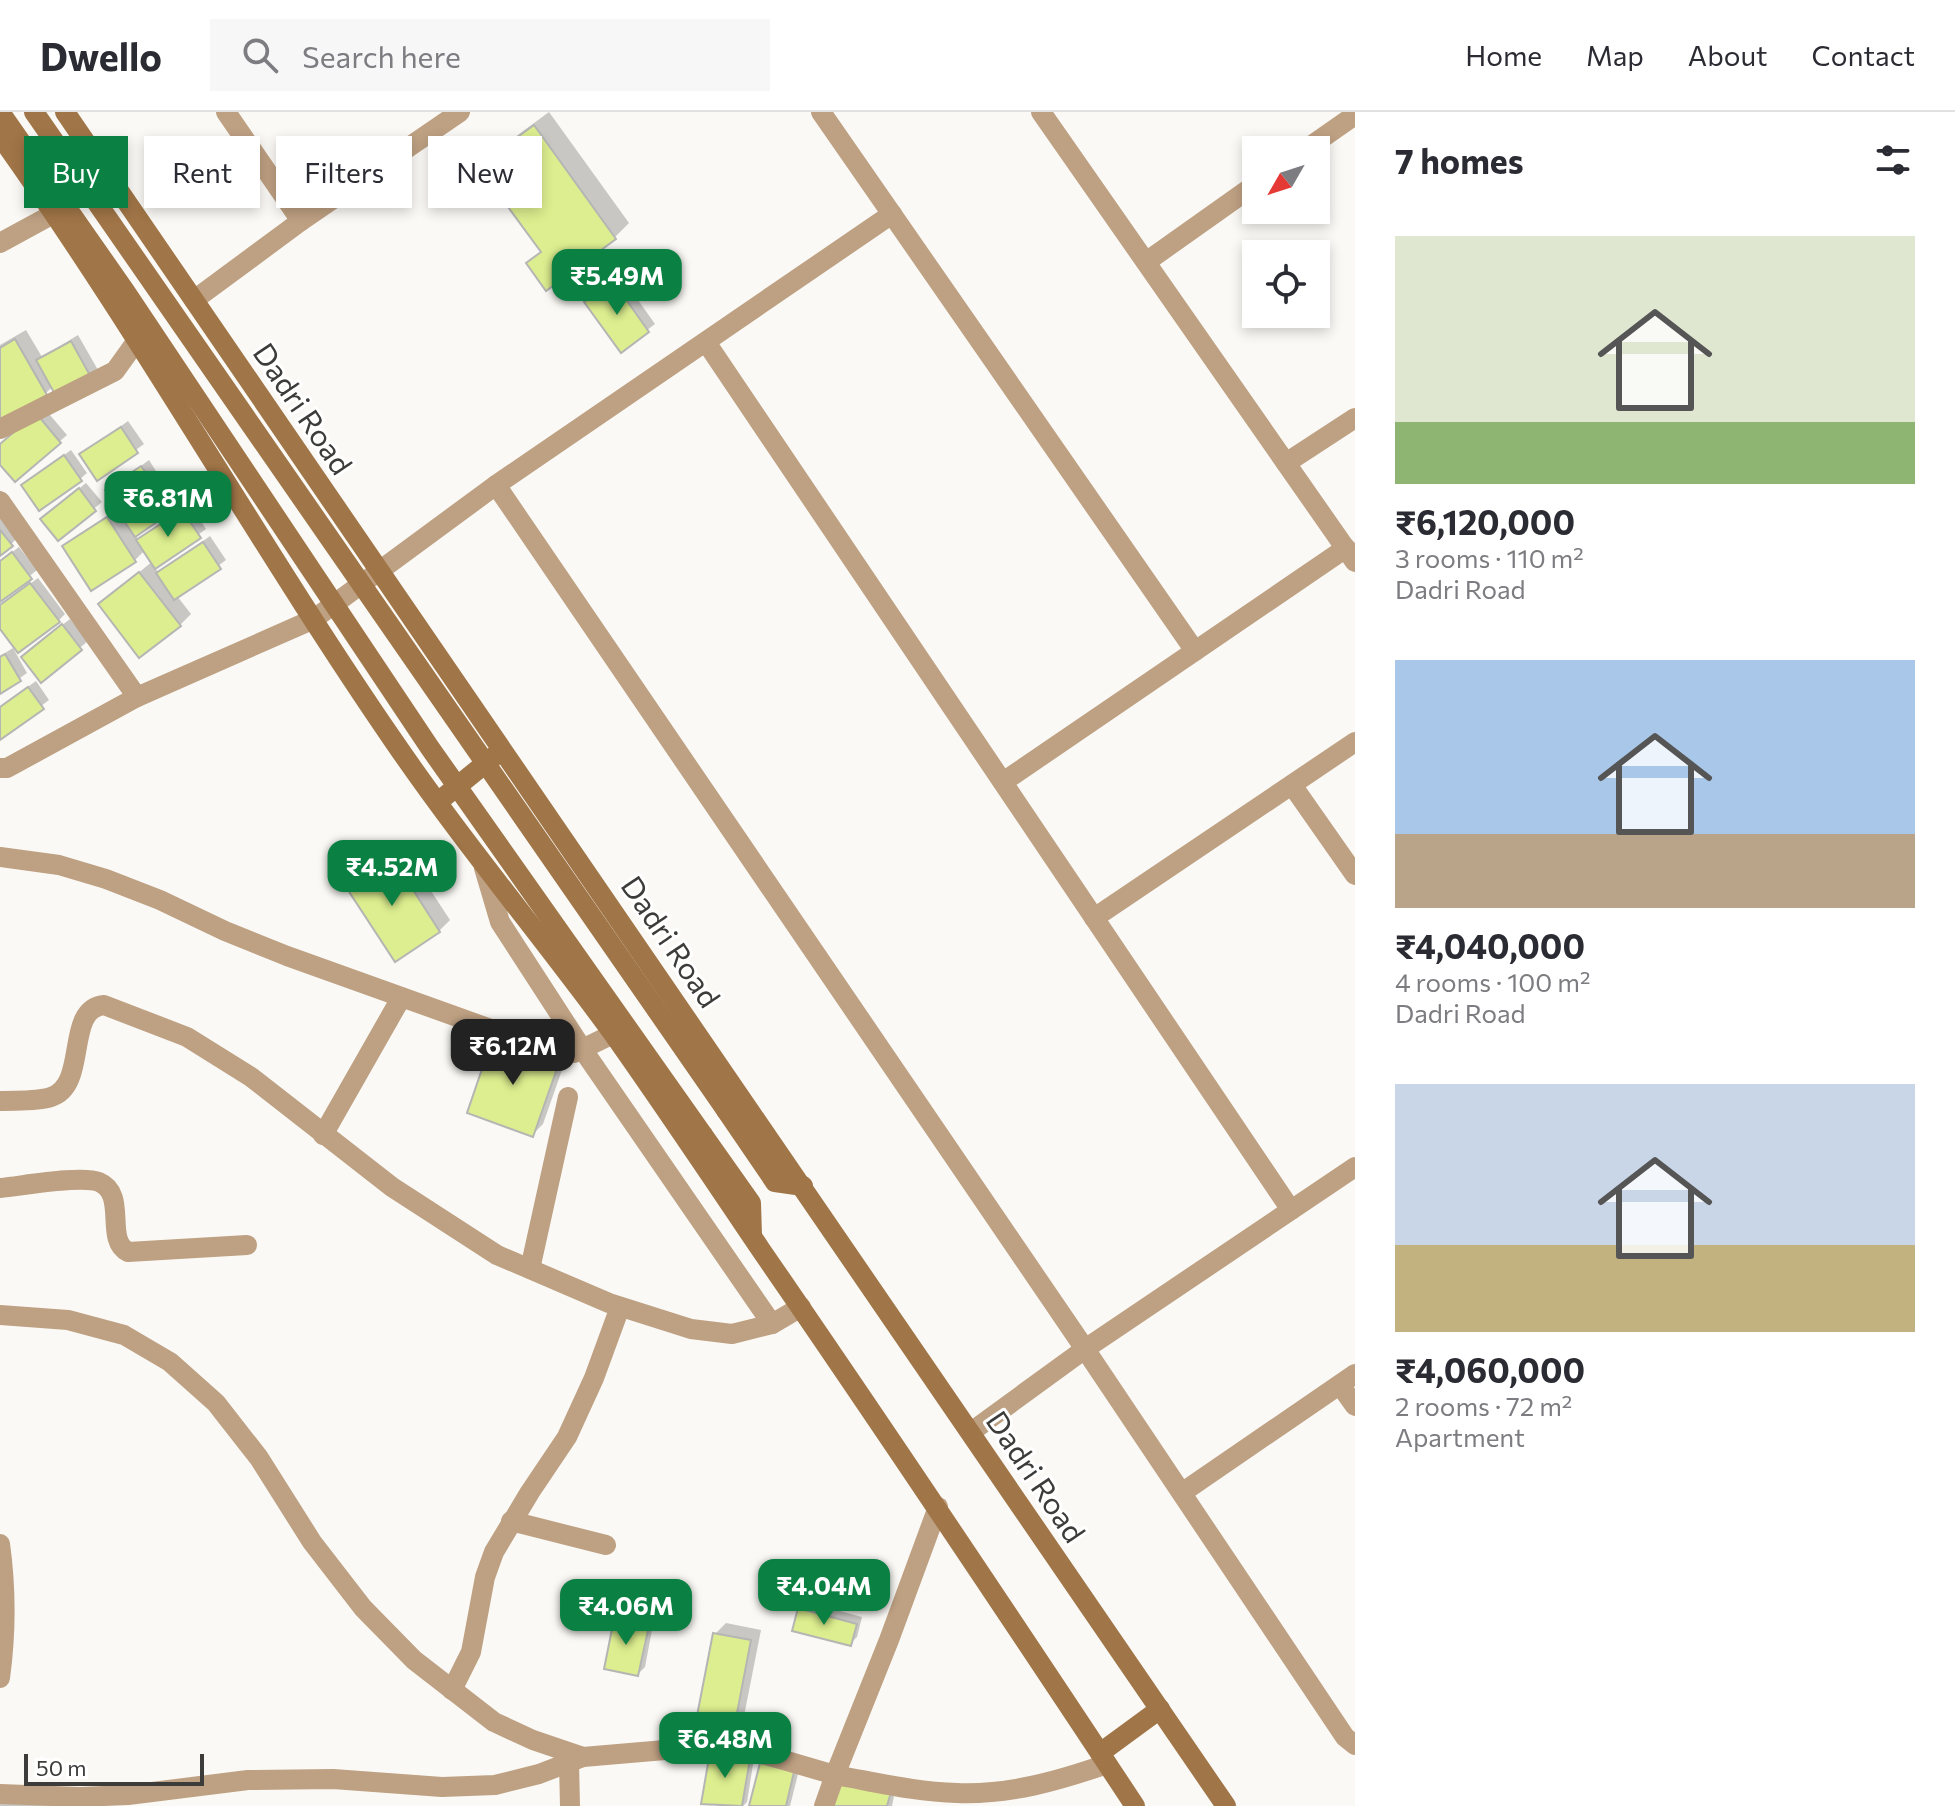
<!DOCTYPE html>
<html lang="en">
<head>
<meta charset="utf-8">
<style>
	:root { --surface:#fff; --page:#f7f7f7; --text:#2b2b33; --muted:#7c7c81; --line:#e1e1e2; --accent:#0b8043 }
	body { margin:0; font-family:Commissioner,sans-serif; background:var(--page); color:var(--text); height:100vh; display:flex; flex-direction:column; font-size:30px; white-space:nowrap }
	* { box-sizing:border-box; margin:0 }
	p { font-size:26px; color:var(--muted) }
	.icon { flex:none; width:44px; height:44px; fill:none; stroke:currentColor; stroke-width:2; stroke-linecap:round; stroke-linejoin:round }
	.map { position:relative; flex:1; overflow:hidden }
	.details { display:flex; flex-direction:column; background:var(--surface); width:600px }
	.details>* { flex:none }
	.banner { position:absolute; left:24px; top:24px; width:760px; height:72px; display:flex; gap:16px }
	.needle { width:52px; rotate:231deg }
	.fabs { position:absolute; left:1242px; top:24px; display:grid; gap:16px }
	.fabs a { display:grid; place-items:center; width:88px; height:88px; border-radius:0px; background:var(--surface); box-shadow:0 4px 12px #0003; font-size:40px }
	.scale { position:absolute; left:24px; bottom:20px; width:180px; box-sizing:border-box; padding-left:8px; border:4px solid #3c3c3a; border-top:0; font-size:22px; line-height:28px; white-space:nowrap; color:#3c3c3a; -webkit-text-stroke:6px #fff; paint-order:stroke }
	.price { position:absolute; translate:-50% -68px; padding:0 18px; border-radius:16px; background:var(--accent); color:#fff; font-size:26px; line-height:52px; filter:drop-shadow(0 2px 4px #0008) }
	.price::after { content:''; position:absolute; left:50%; top:48px; width:24px; height:18px; margin-left:-12px; background:inherit; clip-path:polygon(0 0,100% 0,50% 100%) }
	.price.selected { background:#222; color:#fff }
	ul { padding:0; list-style:none }
	li { display:grid; align-content:center; gap:16px; height:424px; padding:0 40px }
	li span { display:grid; place-items:center; height:248px; border-radius:0px; color:#555 }
	li>.icon { margin-inline-start:auto }
	span .icon { width:144px; height:144px; fill:#fffc; stroke-width:1 }
	li b { font-size:34px }
	h2 { display:flex; justify-content:space-between; align-items:center; height:96px; padding:0 40px; font-size:34px }
	.tag { padding:0 28px; border-radius:0px; background:var(--surface); box-shadow:0 4px 12px #0003; font-size:28px; line-height:72px }
	.tag.selected { background:var(--accent); color:#fff }
	header { display:flex; align-items:center; gap:48px; box-sizing:border-box; height:112px; padding:0 40px; background:var(--surface); border-bottom:2px solid var(--line) }
	header strong { font-size:38px }
	nav { display:flex; gap:44px; margin-inline-start:auto; font-size:28px }
	.search { width:560px; height:72px; background:var(--page); display:flex; align-items:center; gap:20px; box-sizing:border-box; padding:0 28px; border-radius:0px; color:var(--muted); font-size:30px }
	main { display:flex; flex:1; min-height:0 }
	.map>svg:first-child { display:block }
	.shadow { fill:#0003 }
	.building { fill:#dcee8f; stroke:#b5b6b3; stroke-width:2 }
	.lines { fill:none; stroke-linecap:round; stroke-linejoin:round }
	.street { stroke:#bea082; stroke-width:20 }
	.secondary { stroke:#a07547; stroke-width:20 }
	.secondary-bridge { stroke:#a07547; stroke-width:20 }
	.labels { text-anchor:middle; dominant-baseline:central; stroke-width:6; stroke-linejoin:round; paint-order:stroke }
	.street-label { font-size:30px; fill:#3c3c3a; stroke:#fff }
</style>
</head>
<body>
<header>
<strong>Dwello</strong>
<div class="search"><svg class="icon" aria-label="search" viewBox="0 0 24 24"><circle cx="10" cy="10" r="6"/><path d="M15 15l6 6"/></svg>Search here</div>
<nav><a>Home</a><a>Map</a><a>About</a><a>Contact</a></nav>
</header>
<main>
<div class="map">
<svg width="1355" height="1694" viewBox="0 0 1355 1694">
	<rect width="100%" height="100%" fill="#faf9f5"/>
	<g class="shadow">
		<polygon points="549,0 629,111 615,125 546,176 528,152 542,138 481,54 495,40"/>
		<polygon points="621,164 655,212 621,238 594,183"/>
		<polygon points="26,218 42,245 78,223 98,258 53,274 46,281 0,308 0,233"/>
		<polygon points="44,296 67,323 15,368 0,350 0,333"/>
		<polygon points="128,309 144,332 97,366 82,343"/>
		<polygon points="71,338 87,361 80,367 31,367"/>
		<polygon points="149,348 161,367 119,397 123,403 166,372 178,391 135,422 139,429 190,393 206,417 154,455 159,461 210,424 226,448 177,484 191,502 180,513 100,492 153,449 145,438 134,449 65,435 76,424 119,396 107,379"/>
		<polygon points="86,371 102,390 58,426 50,400"/>
		<polygon points="0,394 22,422 0,442"/>
		<polygon points="19,435 37,458 0,488 0,449"/>
		<polygon points="38,466 65,502 58,509 0,514 0,494"/>
		<polygon points="70,507 88,529 41,568 30,538"/>
		<polygon points="13,536 27,561 0,580 0,544"/>
		<polygon points="36,569 49,588 0,625 0,595"/>
		<polygon points="401,733 450,808 439,819 347,772 358,761"/>
		<polygon points="506,915 569,938 543,1012 533,1022"/>
		<polygon points="807,1490 862,1505 857,1525 850,1532 800,1497"/>
		<polygon points="623,1501 654,1507 645,1555 638,1562 616,1508"/>
		<polygon points="726,1511 761,1518 744,1604 733,1615 715,1522"/>
		<polygon points="755,1640 747,1690 743,1694 703,1691"/>
		<polygon points="800,1654 790,1694 751,1694"/>
		<polygon points="896,1674 892,1694 835,1694"/>
		<polygon points="0,1681 103,1694 0,1694"/>
	</g>
	<g class="building">
		<polygon points="534,13 616,127 546,179 526,151 541,140 478,54"/>
		<polygon points="613,169 649,220 621,241 584,190"/>
		<polygon points="15,227 47,283 0,310 0,236"/>
		<polygon points="71,229 92,267 57,286 36,248"/>
		<polygon points="36,301 61,331 15,370 0,353 0,332"/>
		<polygon points="121,315 138,341 97,369 79,342"/>
		<polygon points="64,343 82,369 39,399 21,373"/>
		<polygon points="141,354 156,375 119,400 105,378"/>
		<polygon points="79,376 96,399 58,429 40,407"/>
		<polygon points="158,378 173,399 135,425 120,403"/>
		<polygon points="182,398 201,426 155,457 136,428"/>
		<polygon points="107,405 136,450 91,479 62,434"/>
		<polygon points="0,418 13,434 0,444"/>
		<polygon points="203,430 221,457 174,488 156,461"/>
		<polygon points="12,440 32,467 0,490 0,449"/>
		<polygon points="139,460 181,514 139,546 98,492"/>
		<polygon points="30,471 60,510 18,541 0,517 0,493"/>
		<polygon points="62,512 82,538 41,571 21,545"/>
		<polygon points="5,542 21,569 0,582 0,545"/>
		<polygon points="28,575 44,597 0,628 0,595"/>
		<polygon points="390,742 440,820 395,850 344,772"/>
		<polygon points="493,925 560,948 533,1025 467,1001"/>
		<polygon points="798,1496 857,1512 851,1534 792,1519"/>
		<polygon points="614,1507 649,1514 638,1564 604,1557"/>
		<polygon points="713,1521 751,1528 734,1617 696,1609"/>
		<polygon points="710,1640 750,1647 742,1694 701,1692"/>
		<polygon points="760,1651 794,1660 786,1694 749,1694"/>
		<polygon points="839,1668 891,1680 887,1694 833,1694"/>
	</g>
	<g class="lines">
		<g class="street">
			<polyline points="226,0 301,109"/>
			<polyline points="821,0 1195,539"/>
			<polyline points="1041,0 1355,450"/>
			<polyline points="1305,38 1355,3"/>
			<polyline points="0,131 55,101"/>
			<polyline points="1146,150 1256,72"/>
			<polyline points="194,188 301,109 460,0"/>
			<polyline points="706,230 1291,1098"/>
			<polyline points="0,317 115,259 138,227"/>
			<polyline points="1286,351 1355,306"/>
			<polyline points="496,373 1085,1237 1345,1625 1355,1633"/>
			<polyline points="0,389 137,585 7,656 0,656"/>
			<polyline points="137,585 314,507 496,373 892,102"/>
			<polyline points="1003,670 1346,436"/>
			<polyline points="1292,673 1355,763"/>
			<polyline points="0,745 59,753 106,767 160,788 225,819 287,844 527,930 574,941 613,922"/>
			<polyline points="484,756 500,810 583,938 772,1212"/>
			<polyline points="1094,806 1355,630"/>
			<path d="M0,989C16,988 36,990 51,985C89,973 64,897 104,893L187,925L251,965L392,1075L497,1143L609,1191L691,1217L732,1222L772,1212L801,1195"/>
			<polyline points="323,1023 401,886"/>
			<path d="M0,1076C22,1074 81,1063 99,1070C128,1082 104,1128 128,1140L247,1133"/>
			<polyline points="530,1157 568,985"/>
			<polyline points="0,1203 68,1208 124,1223 170,1250 216,1291 259,1346 312,1430 363,1496 414,1548 494,1610 533,1628 583,1645 700,1635 746,1637 835,1663 889,1528 938,1395"/>
			<polyline points="1340,1273 1355,1294"/>
			<polyline points="971,1320 1085,1237 1355,1055"/>
			<polyline points="1183,1380 1355,1262"/>
			<polyline points="511,1409 606,1433"/>
			<path d="M0,1432C6,1475 6,1522 0,1566"/>
			<polyline points="452,1578 471,1540 485,1465 494,1440 530,1380 567,1325 594,1266 620,1195"/>
			<polyline points="569,1650 570,1694"/>
			<polyline points="0,1682 80,1685 128,1683 248,1668 333,1667 442,1675 495,1673 539,1662 583,1645"/>
			<path d="M824,1694L835,1663C875,1670 916,1680 957,1681C1009,1683 1058,1669 1107,1652"/>
		</g>
		<g class="secondary">
			<polyline points="65,0 1226,1694"/>
			<path d="M0,24C140,220 257,430 393,628C462,729 540,822 612,920C663,992 712,1065 761,1138C888,1322 1012,1508 1135,1694"/>
			<polyline points="444,685 497,642"/>
			<polyline points="726,998 775,1070 803,1074"/>
			<polyline points="703,1023 751,1091 752,1124"/>
			<polyline points="1100,1641 1160,1597"/>
		</g>
		<g class="secondary-bridge">
			<polyline points="0,0 125,179 430,636 703,1023"/>
			<polyline points="34,0 726,998"/>
		</g>
	</g>
	<g class="labels">
		<g class="street-label">
			<text transform="translate(304 296) rotate(56)">Dadri Road</text>
			<text transform="translate(672 829) rotate(56)">Dadri Road</text>
			<text transform="translate(1037 1364) rotate(56)">Dadri Road</text>
		</g>
	</g>
</svg>
<div class="fabs">
<a><svg class="needle" viewBox="-14 -14 28 28"><path d="M0-13l5 13h-10z" fill="#e53935"/><path d="M0 13l5-13h-10z" fill="#7c7c81"/></svg></a>
<a><svg class="icon" aria-label="locate" viewBox="0 0 24 24"><circle cx="12" cy="12" r="6"/><path d="M12 2v4M12 18v4M2 12h4M18 12h4"/></svg></a>
</div>
<div class="scale">50 m</div>
<b class="price" style="left:617px;top:205px">₹5.49M</b>
<b class="price" style="left:168px;top:427px">₹6.81M</b>
<b class="price" style="left:392px;top:796px">₹4.52M</b>
<b class="price selected" style="left:513px;top:975px">₹6.12M</b>
<b class="price" style="left:824px;top:1515px">₹4.04M</b>
<b class="price" style="left:626px;top:1535px">₹4.06M</b>
<b class="price" style="left:725px;top:1668px">₹6.48M</b>
<div class="banner">
<a class="tag selected">Buy</a>
<a class="tag">Rent</a>
<a class="tag">Filters</a>
<a class="tag">New</a>
</div>
</div>
<section class="details">
<h2>7 homes<svg class="icon" aria-label="filters" viewBox="0 0 24 24"><path d="M4 7h16M4 17h16"/><circle cx="9" cy="7" r="2"/><circle cx="15" cy="17" r="2"/></svg></h2>
<ul>
<li><span style="background:linear-gradient(#dfe7d0 75%,#8fb573 0)"><svg class="icon" aria-label="home" viewBox="0 0 24 24"><path d="M3 11l9-7 9 7M6 9v11h12V9"/></svg></span><div><b>₹6,120,000</b><p>3 rooms · 110 m²</p><p>Dadri Road</p></div></li>
<li><span style="background:linear-gradient(#a9c7e8 70%,#b9a48a 0)"><svg class="icon" aria-label="home" viewBox="0 0 24 24"><path d="M3 11l9-7 9 7M6 9v11h12V9"/></svg></span><div><b>₹4,040,000</b><p>4 rooms · 100 m²</p><p>Dadri Road</p></div></li>
<li><span style="background:linear-gradient(#c9d6e8 65%,#c2b280 0)"><svg class="icon" aria-label="home" viewBox="0 0 24 24"><path d="M3 11l9-7 9 7M6 9v11h12V9"/></svg></span><div><b>₹4,060,000</b><p>2 rooms · 72 m²</p><p>Apartment</p></div></li>
</ul>
</section>
</main>
</body>
</html>
